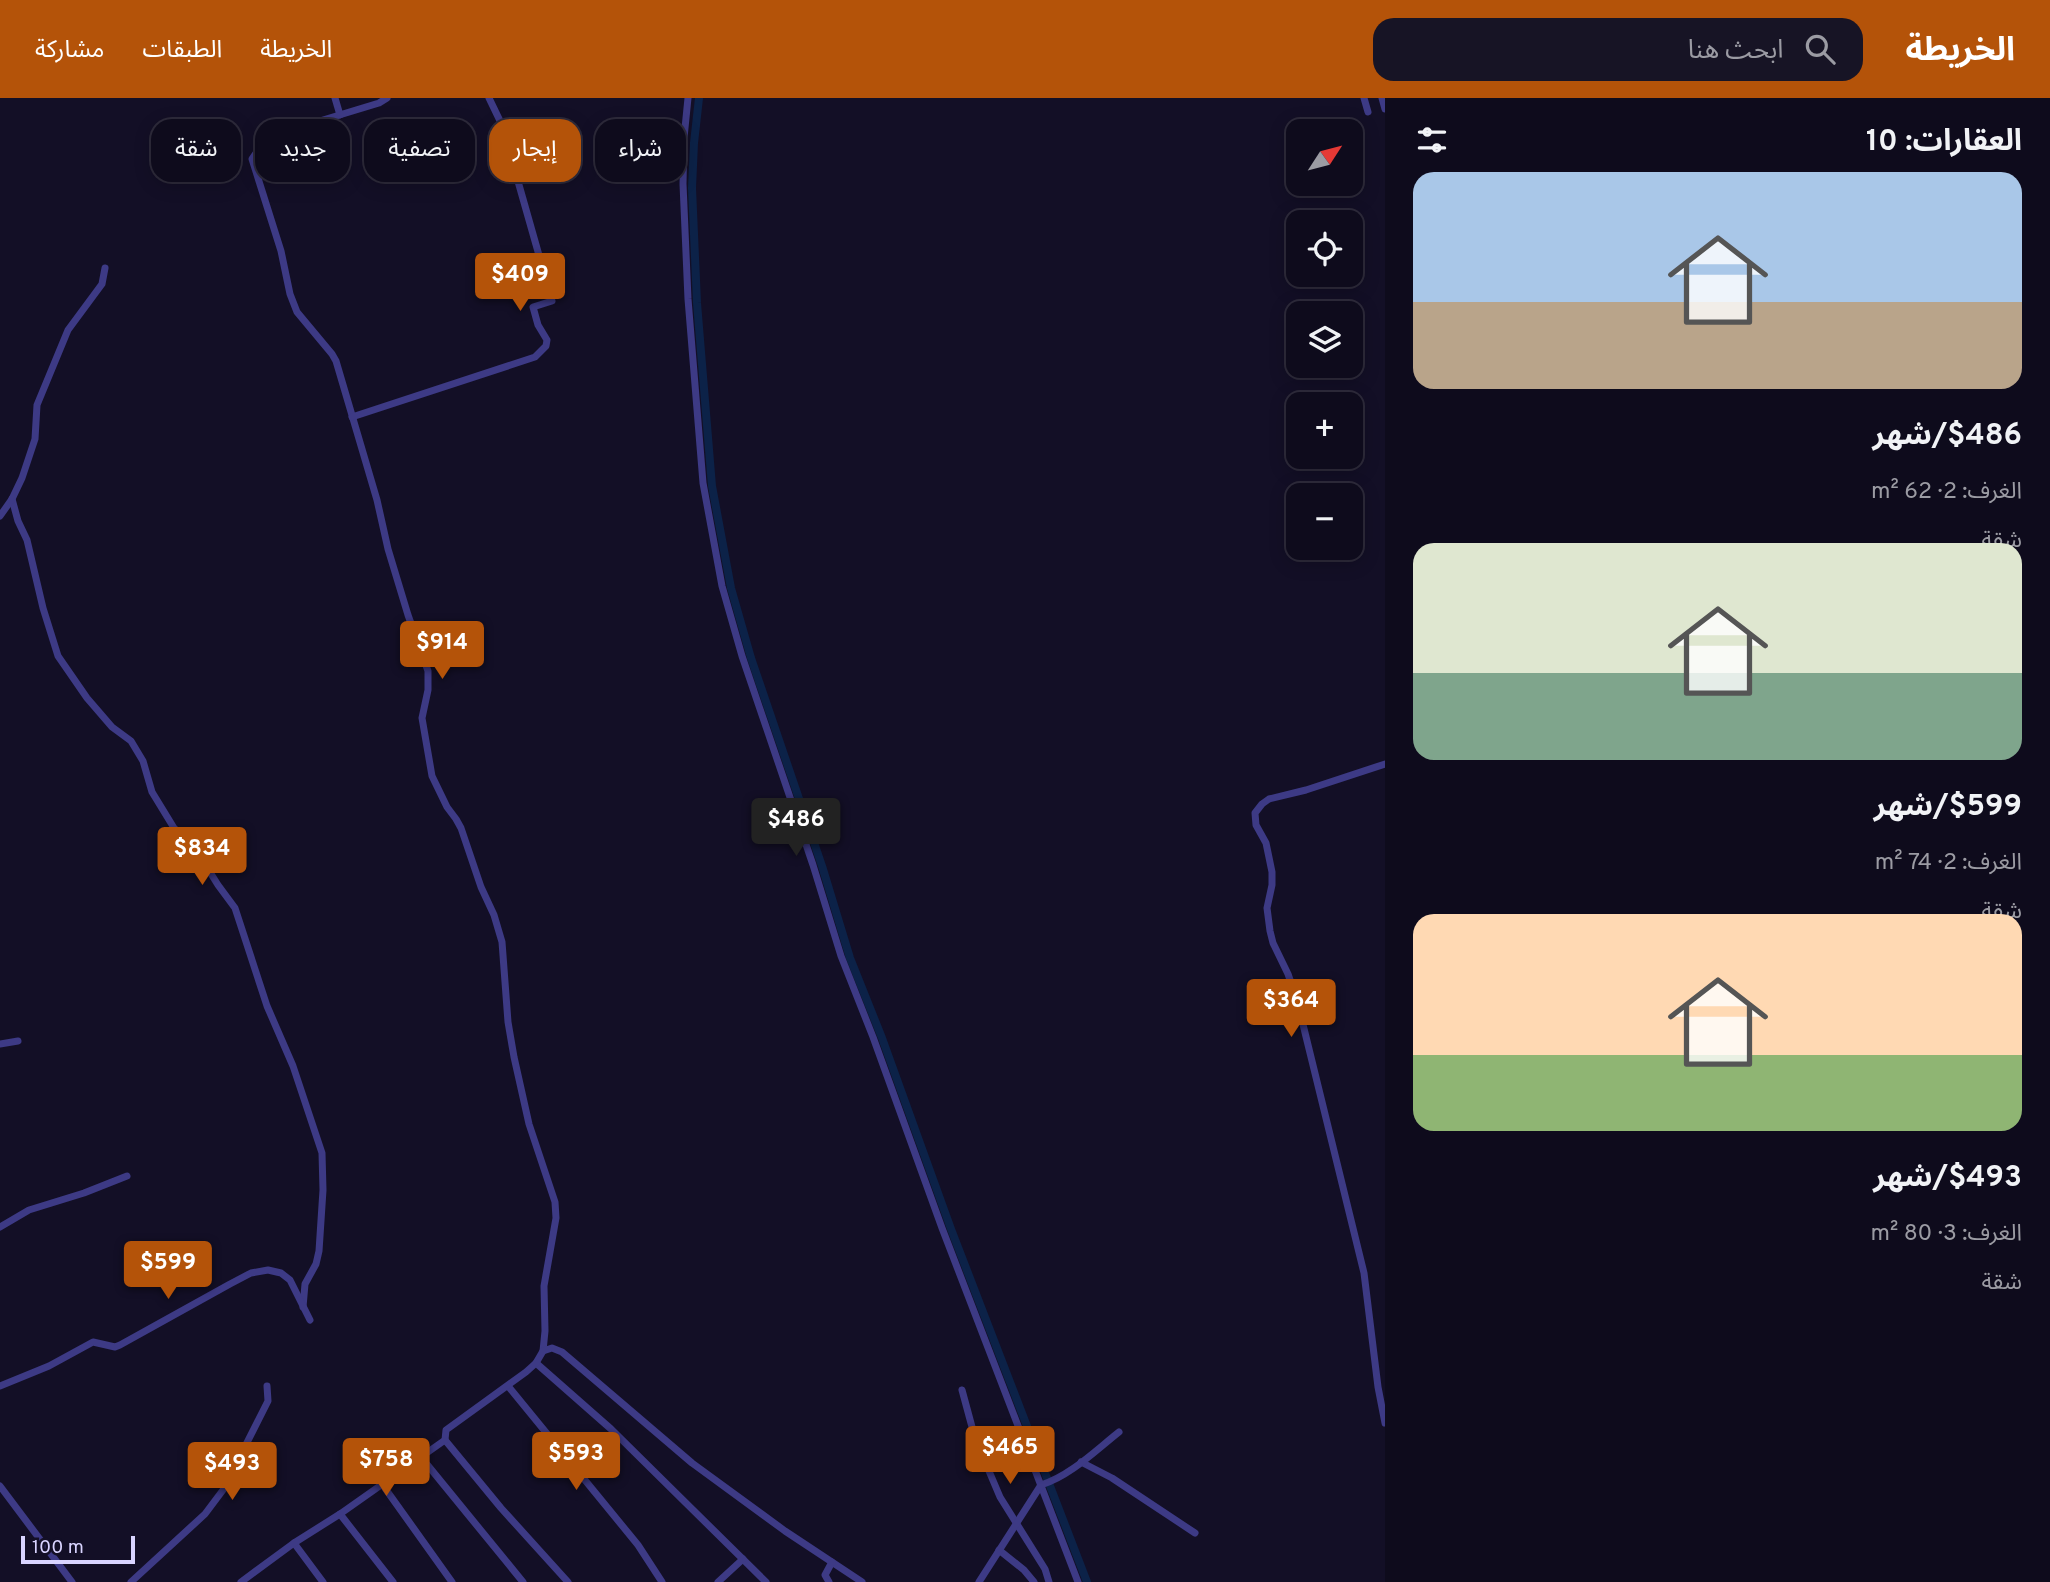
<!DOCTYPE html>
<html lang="ar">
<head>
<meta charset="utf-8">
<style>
	:root { --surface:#0e0b1c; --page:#171425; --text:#f1f3f6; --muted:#9b9ba3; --line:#2e2b3b; --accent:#b45309 }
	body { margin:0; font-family:Overpass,"Noto Sans Arabic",sans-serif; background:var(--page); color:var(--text); direction:rtl; height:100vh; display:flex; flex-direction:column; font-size:26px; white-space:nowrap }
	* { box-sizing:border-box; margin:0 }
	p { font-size:23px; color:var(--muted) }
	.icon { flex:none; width:38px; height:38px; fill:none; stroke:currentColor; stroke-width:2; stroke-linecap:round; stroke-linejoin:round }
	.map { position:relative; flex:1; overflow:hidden; direction:ltr }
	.drawer { display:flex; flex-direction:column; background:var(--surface); width:665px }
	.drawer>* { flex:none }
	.top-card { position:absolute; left:21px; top:21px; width:665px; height:63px; direction:rtl; display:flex; gap:14px }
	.needle { width:46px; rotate:54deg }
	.tools { position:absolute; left:1286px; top:21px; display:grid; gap:14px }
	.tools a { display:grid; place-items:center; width:77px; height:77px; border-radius:14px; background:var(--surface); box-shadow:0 4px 18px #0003,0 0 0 2px var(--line); font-size:35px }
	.scale { position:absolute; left:21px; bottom:18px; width:114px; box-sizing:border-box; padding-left:7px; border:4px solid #d9d4ff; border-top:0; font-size:19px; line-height:24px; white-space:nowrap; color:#d9d4ff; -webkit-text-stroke:5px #130f26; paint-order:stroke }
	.price { position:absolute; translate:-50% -60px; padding:0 16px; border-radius:7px; background:var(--accent); color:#fff; font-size:23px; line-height:46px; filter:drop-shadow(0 2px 4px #0008) }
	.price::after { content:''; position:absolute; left:50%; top:42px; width:21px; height:16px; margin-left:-10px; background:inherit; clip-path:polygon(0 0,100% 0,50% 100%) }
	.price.on { background:#222; color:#fff }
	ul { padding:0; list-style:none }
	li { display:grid; align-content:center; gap:14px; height:371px; padding:0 28px }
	li span { display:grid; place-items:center; height:217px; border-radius:21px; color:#555 }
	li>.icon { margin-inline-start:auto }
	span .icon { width:126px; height:126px; fill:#fffc; stroke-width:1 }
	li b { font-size:30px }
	h2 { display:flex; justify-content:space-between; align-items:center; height:84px; padding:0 28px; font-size:30px }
	.pill { padding:0 24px; border-radius:21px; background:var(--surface); box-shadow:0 4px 18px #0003,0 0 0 2px var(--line); font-size:24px; line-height:63px }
	.pill.on { background:var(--accent); color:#fff }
	header { display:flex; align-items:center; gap:42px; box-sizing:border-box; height:98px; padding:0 35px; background:var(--accent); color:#fff }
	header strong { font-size:33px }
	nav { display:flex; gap:38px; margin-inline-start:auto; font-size:24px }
	.search { width:490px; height:63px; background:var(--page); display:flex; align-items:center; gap:18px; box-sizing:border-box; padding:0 24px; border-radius:21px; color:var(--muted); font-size:26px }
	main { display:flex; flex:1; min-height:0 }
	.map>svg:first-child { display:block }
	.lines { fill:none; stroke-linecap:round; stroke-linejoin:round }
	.canal { stroke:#0c2248; stroke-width:8 }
	.street { stroke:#3d3a85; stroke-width:7 }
</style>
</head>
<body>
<header>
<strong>الخريطة</strong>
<div class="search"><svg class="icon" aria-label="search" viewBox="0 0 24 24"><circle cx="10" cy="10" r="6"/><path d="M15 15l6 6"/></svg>ابحث هنا</div>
<nav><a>الخريطة</a><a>الطبقات</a><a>مشاركة</a></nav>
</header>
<main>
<section class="drawer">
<h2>العقارات: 10<svg class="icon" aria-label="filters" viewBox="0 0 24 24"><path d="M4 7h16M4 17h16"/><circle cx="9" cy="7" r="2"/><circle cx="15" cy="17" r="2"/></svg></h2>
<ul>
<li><span style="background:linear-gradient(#a9c7e8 60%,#b9a48a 0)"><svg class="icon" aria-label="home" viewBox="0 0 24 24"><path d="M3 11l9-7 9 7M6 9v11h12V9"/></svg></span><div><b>$486/شهر</b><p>الغرف: 2 · 62 m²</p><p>شقة</p></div></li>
<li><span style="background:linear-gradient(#dfe7d0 60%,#7fa58c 0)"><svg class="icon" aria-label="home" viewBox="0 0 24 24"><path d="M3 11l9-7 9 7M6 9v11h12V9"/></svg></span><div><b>$599/شهر</b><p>الغرف: 2 · 74 m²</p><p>شقة</p></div></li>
<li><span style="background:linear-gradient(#ffd9b3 65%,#8fb573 0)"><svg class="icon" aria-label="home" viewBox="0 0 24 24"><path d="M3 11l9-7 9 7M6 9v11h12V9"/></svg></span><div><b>$493/شهر</b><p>الغرف: 3 · 80 m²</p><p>شقة</p></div></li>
</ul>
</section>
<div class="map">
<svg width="1385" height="1484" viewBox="0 0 1385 1484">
	<rect width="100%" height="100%" fill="#130f26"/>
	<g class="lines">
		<polyline class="canal" points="699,0 694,45 692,90 697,205 712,388 731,490 751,560 822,768 850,860 882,940 951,1131 1087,1484"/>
		<g class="street">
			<polyline points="335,0 340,17"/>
			<polyline points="387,0 379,5 267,39 252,61 281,153 290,196 297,214 332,256 336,263 377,402 388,451 408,517 428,573 428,592 422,620 432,678 447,709 456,721 461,730 481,789 494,817 502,844 508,924 514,959 529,1026 555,1104 556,1120 544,1188 545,1233 543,1253"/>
			<polyline points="688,0 684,40 683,86 688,201 703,385 722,488 742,558 813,767 841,858 873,939 942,1130 1078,1484"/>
			<polyline points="1364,0 1368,14"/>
			<polyline points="1382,0 1385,11"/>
			<polyline points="352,319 535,259 546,248 547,242 538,227 533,209 552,203 502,27 489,0"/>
			<polyline points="12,401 18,423 27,442 43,510 58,558 87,600 112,629 131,643 143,663 152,694 174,730 193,747 218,787 235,810 267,908 293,968 322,1055 323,1092 319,1153 316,1166 305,1186 303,1209"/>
			<polyline points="0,418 12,401 22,380 35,341 37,307 68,232 102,186 105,170"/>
			<polyline points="1385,666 1306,692 1269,701 1262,706 1255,715 1256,727 1266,745 1272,774 1272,787 1267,810 1270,833 1273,845 1288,876 1297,902 1364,1175 1378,1289 1385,1325"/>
			<polyline points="0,946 18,943"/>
			<polyline points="0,1129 29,1112 84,1095 127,1078"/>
			<polyline points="536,1265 611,1331 766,1484"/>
			<polyline points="0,1288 49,1268 93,1244 115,1249 120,1247 230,1186 251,1175 268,1172 281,1175 290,1182 310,1222"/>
			<polyline points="508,1288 638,1447 662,1484"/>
			<polyline points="962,1292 975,1340 1000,1399 1045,1471 1049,1484"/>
			<polyline points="445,1342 501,1410 568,1484"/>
			<polyline points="421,1359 523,1484"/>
			<polyline points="1081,1364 1112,1380 1195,1435"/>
			<polyline points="382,1386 452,1484"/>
			<polyline points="0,1388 72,1484"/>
			<polyline points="340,1416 393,1484"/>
			<polyline points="294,1445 323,1484"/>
			<polyline points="999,1452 1024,1472 1034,1484"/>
			<polyline points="131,1484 205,1416 223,1392 268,1303 267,1288"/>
			<polyline points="241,1484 294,1445 340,1416 445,1342 446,1332 526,1274 536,1265 543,1253 552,1250 562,1254 692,1365 785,1433 862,1484"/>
			<polyline points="718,1484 743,1461"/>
			<polyline points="829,1484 825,1477 832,1464"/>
			<path d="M979,1484L1041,1387C1070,1378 1095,1353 1119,1334"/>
		</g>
	</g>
</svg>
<div class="tools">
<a><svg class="needle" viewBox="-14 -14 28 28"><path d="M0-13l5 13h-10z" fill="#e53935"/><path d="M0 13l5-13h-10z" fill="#9b9ba3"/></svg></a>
<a><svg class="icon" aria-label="locate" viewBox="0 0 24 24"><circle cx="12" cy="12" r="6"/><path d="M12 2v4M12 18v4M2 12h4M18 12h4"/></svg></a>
<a><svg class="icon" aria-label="layers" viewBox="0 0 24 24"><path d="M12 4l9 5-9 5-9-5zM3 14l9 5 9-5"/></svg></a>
<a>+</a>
<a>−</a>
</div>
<div class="scale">100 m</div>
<b class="price" style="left:520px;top:215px">$409</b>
<b class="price" style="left:442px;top:583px">$914</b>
<b class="price on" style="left:796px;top:760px">$486</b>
<b class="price" style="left:202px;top:789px">$834</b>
<b class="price" style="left:1291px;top:941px">$364</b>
<b class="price" style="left:168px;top:1203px">$599</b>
<b class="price" style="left:1010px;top:1388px">$465</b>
<b class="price" style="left:576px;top:1394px">$593</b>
<b class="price" style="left:386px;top:1400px">$758</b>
<b class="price" style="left:232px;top:1404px">$493</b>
<div class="top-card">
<a class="pill">شراء</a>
<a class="pill on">إيجار</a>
<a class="pill">تصفية</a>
<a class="pill">جديد</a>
<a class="pill">شقة</a>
</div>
</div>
</main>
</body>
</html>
